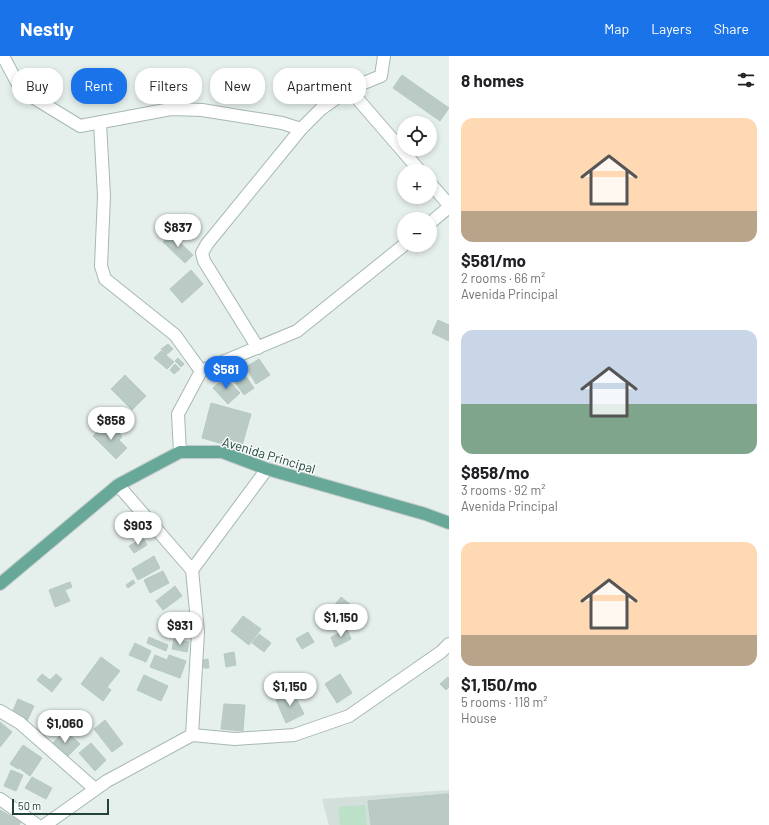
<!DOCTYPE html>
<html lang="en">
<head>
<meta charset="utf-8">
<style>
	:root { --surface:#fff; --page:#f6f6f6; --text:#202124; --muted:#757577; --accent:#1a73e8 }
	body { margin:0; font-family:Barlow,sans-serif; background:var(--page); color:var(--text); height:100vh; display:flex; flex-direction:column; font-size:15px; white-space:nowrap }
	* { box-sizing:border-box; margin:0 }
	p { font-size:13px; color:var(--muted) }
	.icon { flex:none; width:22px; height:22px; fill:none; stroke:currentColor; stroke-width:2; stroke-linecap:round; stroke-linejoin:round }
	.map { position:relative; flex:1; overflow:hidden }
	.details { display:flex; flex-direction:column; background:var(--surface); width:320px }
	.details>* { flex:none }
	.top-card { position:absolute; left:12px; top:12px; width:377px; height:36px; display:flex; gap:8px }
	.buttons { position:absolute; left:397px; top:60px; display:grid; gap:8px }
	.buttons a { display:grid; place-items:center; width:40px; height:40px; border-radius:50%; background:var(--surface); box-shadow:0 2px 6px #0003; font-size:20px }
	.scale { position:absolute; left:12px; bottom:10px; width:97px; box-sizing:border-box; padding-left:4px; border:2px solid #22433b; border-top:0; font-size:11px; line-height:14px; white-space:nowrap; color:#22433b; -webkit-text-stroke:3px #f6fbf9; paint-order:stroke }
	.price { position:absolute; translate:-50% -34px; padding:0 9px; border-radius:14px; background:#fff; color:#222; font-size:13px; line-height:26px; filter:drop-shadow(0 1px 2px #0008) }
	.price::after { content:''; position:absolute; left:50%; top:24px; width:12px; height:9px; margin-left:-6px; background:inherit; clip-path:polygon(0 0,100% 0,50% 100%) }
	.price.selected { background:var(--accent); color:#fff }
	ul { padding:0; list-style:none }
	li { display:grid; align-content:center; gap:8px; height:212px; padding:0 12px }
	li span { display:grid; place-items:center; height:124px; border-radius:12px; color:#555 }
	li>.icon { margin-inline-start:auto }
	span .icon { width:72px; height:72px; fill:#fffc; stroke-width:1 }
	li b { font-size:17px }
	h2 { display:flex; justify-content:space-between; align-items:center; height:48px; padding:0 12px; font-size:17px }
	.tag { padding:0 14px; border-radius:16px; background:var(--surface); box-shadow:0 2px 6px #0003; font-size:14px; line-height:36px }
	.tag.selected { background:var(--accent); color:#fff }
	header { display:flex; align-items:center; gap:24px; box-sizing:border-box; height:56px; padding:0 20px; background:var(--accent); color:#fff }
	header strong { font-size:19px }
	nav { display:flex; gap:22px; margin-inline-start:auto; font-size:14px }
	main { display:flex; flex:1; min-height:0 }
	.map>svg:first-child { display:block }
	.built { fill:#d3dfda }
	.pitch { fill:#bde1c8 }
	.building { fill:#bacac4; stroke:#b7cac2 }
	.lines { fill:none; stroke-linecap:round; stroke-linejoin:round }
	.minor-casing { stroke:#a7b8b3; stroke-width:14 }
	.major-casing { stroke:#c1cac8; stroke-width:14 }
	.minor { stroke:#fff; stroke-width:12 }
	.major { stroke:#67a899; stroke-width:12 }
	.labels { text-anchor:middle; dominant-baseline:central; stroke-width:3; stroke-linejoin:round; paint-order:stroke }
	.street-label { font-size:13px; fill:#22433b; stroke:#f6fbf9 }
</style>
</head>
<body>
<header>
<strong>Nestly</strong>
<nav><a>Map</a><a>Layers</a><a>Share</a></nav>
</header>
<main>
<div class="map">
<svg width="449" height="769" viewBox="0 0 449 769">
	<rect width="100%" height="100%" fill="#e5efeb"/>
	<polygon class="built" points="449,734 449,769 329,769 322,743"/>
	<polygon class="pitch" points="365,749 367,769 340,769 338,751"/>
	<g class="building">
		<polygon points="402,19 449,52 440,65 393,32"/>
		<polygon points="171,178 193,199 185,207 163,186"/>
		<polygon points="191,214 203,228 182,247 170,233"/>
		<polygon points="438,264 449,269 449,285 432,277"/>
		<polygon points="168,288 173,293 166,299 161,293"/>
		<polygon points="161,295 174,306 167,313 154,302"/>
		<polygon points="178,302 184,308 181,311 175,305"/>
		<polygon points="259,303 270,319 256,328 246,311"/>
		<polygon points="175,308 180,313 174,318 170,314"/>
		<polygon points="240,312 254,332 244,339 230,319"/>
		<polygon points="125,319 146,340 132,354 111,333"/>
		<polygon points="225,321 240,337 228,348 213,332"/>
		<polygon points="211,347 251,358 241,393 202,382"/>
		<polygon points="104,369 108,373 114,369 122,381 119,384 127,392 116,403 93,380"/>
		<polygon points="143,482 147,489 134,497 129,490"/>
		<polygon points="154,500 160,512 138,524 132,513"/>
		<polygon points="163,515 169,527 150,537 144,524"/>
		<polygon points="133,524 135,527 128,532 126,529"/>
		<polygon points="70,526 72,531 65,534 70,545 55,551 49,534"/>
		<polygon points="175,530 182,540 163,554 156,545"/>
		<polygon points="341,541 356,553 348,563 333,551"/>
		<polygon points="243,560 261,573 249,589 231,575"/>
		<polygon points="166,563 182,564 182,568 188,568 187,575 166,575"/>
		<polygon points="347,573 351,583 335,591 331,581"/>
		<polygon points="308,576 314,586 302,593 296,583"/>
		<polygon points="259,578 271,587 264,596 252,587"/>
		<polygon points="149,581 168,589 166,595 147,587"/>
		<polygon points="174,583 189,586 187,596 172,593"/>
		<polygon points="135,587 151,595 146,606 129,599"/>
		<polygon points="234,596 236,609 226,611 224,598"/>
		<polygon points="155,599 167,604 169,599 186,605 180,622 150,611"/>
		<polygon points="101,601 120,615 107,631 111,634 103,645 81,628"/>
		<polygon points="208,603 209,612 204,612 203,604"/>
		<polygon points="42,618 50,624 56,618 62,623 52,636 37,624"/>
		<polygon points="340,618 352,637 337,647 325,628"/>
		<polygon points="144,619 168,630 161,645 137,634"/>
		<polygon points="448,621 449,622 449,631 446,634 440,628"/>
		<polygon points="293,636 304,658 286,667 276,644"/>
		<polygon points="18,643 34,650 27,665 12,657"/>
		<polygon points="224,648 245,649 243,675 221,673"/>
		<polygon points="105,664 123,688 112,696 94,673"/>
		<polygon points="0,666 12,676 0,691"/>
		<polygon points="65,674 80,688 65,703 51,689"/>
		<polygon points="91,687 106,704 95,715 79,697"/>
		<polygon points="23,689 42,702 30,720 19,712 18,713 10,708"/>
		<polygon points="11,714 23,719 16,735 4,730"/>
		<polygon points="32,721 52,732 46,743 25,732"/>
		<polygon points="449,738 449,753 440,754 441,761 449,760 449,769 372,769 434,763 432,754 370,761 368,745"/>
		<polygon points="449,738 449,769 371,769 368,745"/>
		<polygon points="0,754 21,766 19,769 0,769"/>
	</g>
	<g class="lines">
		<defs>
			<g id="minor">
				<polyline points="3,0 21,34 80,70 171,53 202,54 282,67 301,73 321,53 349,33 420,115"/>
				<polyline points="349,33 381,20 384,0"/>
				<polyline points="100,67 104,140 101,210 105,223 175,279 201,315"/>
				<polyline points="430,127 449,149"/>
				<polyline points="430,167 449,151"/>
				<polyline points="258,292 204,205 202,197 207,188 301,73"/>
				<polyline points="180,396 178,358 201,315 297,275 404,189"/>
				<polyline points="192,514 267,413"/>
				<polyline points="0,655 20,667 95,733"/>
				<polyline points="192,679 235,683 294,679 349,660 441,596 449,588"/>
				<polyline points="0,743 37,769"/>
				<polyline points="45,769 107,725 192,679 198,576 192,514 118,429"/>
			</g>
			<polyline id="major" points="0,528 118,429 180,396 222,396 267,413 425,458 449,467"/>
		</defs>
		<use href="#minor" class="minor-casing"/>
		<use href="#major" class="major-casing"/>
		<use href="#minor" class="minor"/>
		<use href="#major" class="major"/>
	</g>
	<g class="labels">
		<g class="street-label">
			<text transform="translate(269 399) rotate(17)">Avenida Principal</text>
		</g>
	</g>
</svg>
<div class="buttons">
<a><svg class="icon" aria-label="locate" viewBox="0 0 24 24"><circle cx="12" cy="12" r="6"/><path d="M12 2v4M12 18v4M2 12h4M18 12h4"/></svg></a>
<a>+</a>
<a>−</a>
</div>
<div class="scale">50 m</div>
<b class="price" style="left:178px;top:192px">$837</b>
<b class="price selected" style="left:226px;top:334px">$581</b>
<b class="price" style="left:111px;top:385px">$858</b>
<b class="price" style="left:138px;top:490px">$903</b>
<b class="price" style="left:341px;top:582px">$1,150</b>
<b class="price" style="left:180px;top:590px">$931</b>
<b class="price" style="left:290px;top:651px">$1,150</b>
<b class="price" style="left:65px;top:688px">$1,060</b>
<div class="top-card">
<a class="tag">Buy</a>
<a class="tag selected">Rent</a>
<a class="tag">Filters</a>
<a class="tag">New</a>
<a class="tag">Apartment</a>
</div>
</div>
<section class="details">
<h2>8 homes<svg class="icon" aria-label="filters" viewBox="0 0 24 24"><path d="M4 7h16M4 17h16"/><circle cx="9" cy="7" r="2"/><circle cx="15" cy="17" r="2"/></svg></h2>
<ul>
<li><span style="background:linear-gradient(#ffd9b3 75%,#b9a48a 0)"><svg class="icon" aria-label="home" viewBox="0 0 24 24"><path d="M3 11l9-7 9 7M6 9v11h12V9"/></svg></span><div><b>$581/mo</b><p>2 rooms · 66 m²</p><p>Avenida Principal</p></div></li>
<li><span style="background:linear-gradient(#c9d6e8 60%,#7fa58c 0)"><svg class="icon" aria-label="home" viewBox="0 0 24 24"><path d="M3 11l9-7 9 7M6 9v11h12V9"/></svg></span><div><b>$858/mo</b><p>3 rooms · 92 m²</p><p>Avenida Principal</p></div></li>
<li><span style="background:linear-gradient(#ffd9b3 75%,#b9a48a 0)"><svg class="icon" aria-label="home" viewBox="0 0 24 24"><path d="M3 11l9-7 9 7M6 9v11h12V9"/></svg></span><div><b>$1,150/mo</b><p>5 rooms · 118 m²</p><p>House</p></div></li>
</ul>
</section>
</main>
</body>
</html>
